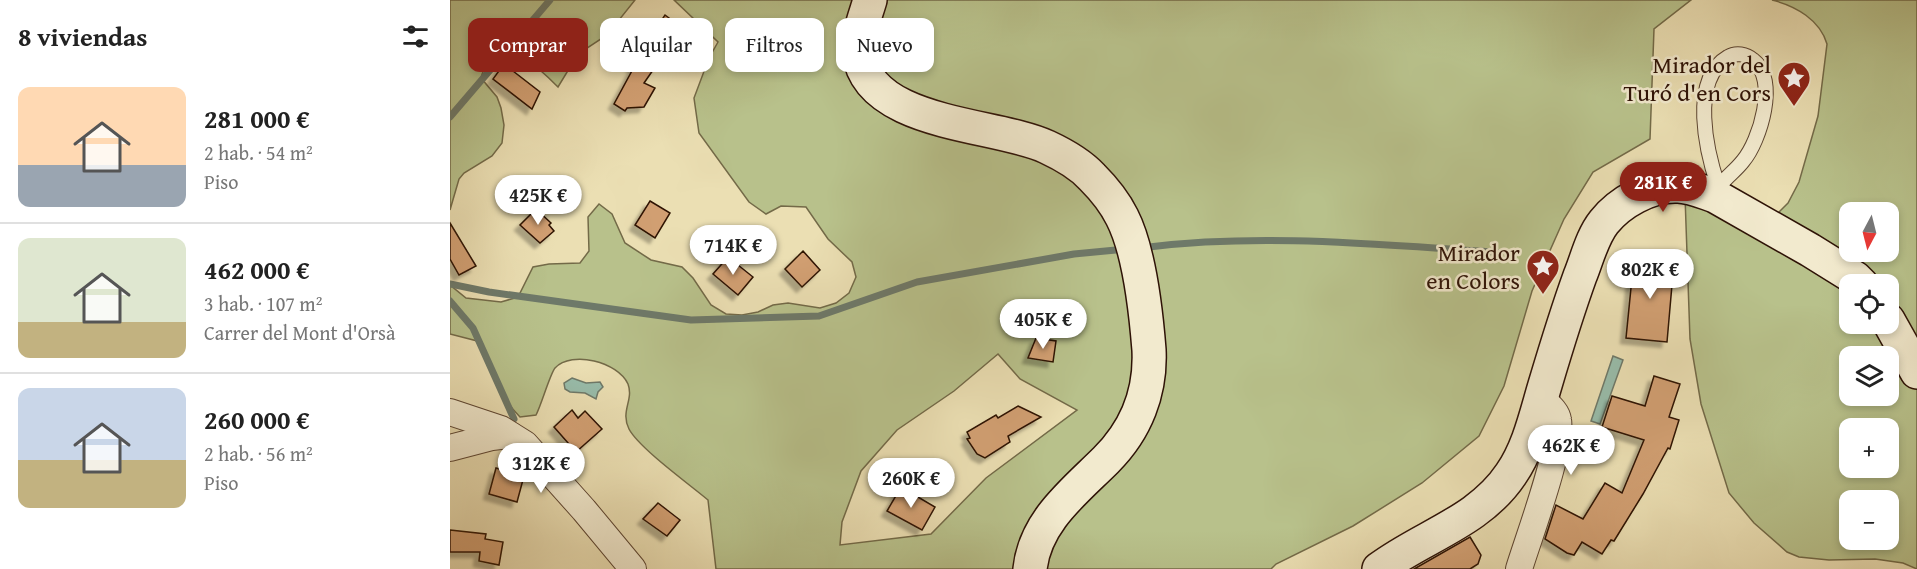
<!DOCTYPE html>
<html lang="es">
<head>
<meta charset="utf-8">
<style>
	:root { --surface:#fff; --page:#f6f6f6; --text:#222; --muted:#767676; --line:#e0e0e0; --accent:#8f2418 }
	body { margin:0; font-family:"Gentium Book Plus",serif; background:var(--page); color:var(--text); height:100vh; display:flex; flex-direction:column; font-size:22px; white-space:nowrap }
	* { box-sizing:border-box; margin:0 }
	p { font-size:20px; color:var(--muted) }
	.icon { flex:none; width:33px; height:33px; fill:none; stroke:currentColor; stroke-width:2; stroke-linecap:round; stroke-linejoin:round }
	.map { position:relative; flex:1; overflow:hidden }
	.drawer { display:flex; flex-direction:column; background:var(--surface); width:450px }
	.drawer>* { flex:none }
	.guide { position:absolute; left:18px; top:18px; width:570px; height:54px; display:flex; gap:12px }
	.needle { width:39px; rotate:187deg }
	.tools { position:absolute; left:1389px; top:202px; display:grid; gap:12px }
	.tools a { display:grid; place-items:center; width:60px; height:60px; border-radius:12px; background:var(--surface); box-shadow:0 3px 9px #0003; font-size:30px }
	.price { position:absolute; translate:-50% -51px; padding:0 14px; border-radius:21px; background:#fff; color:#222; font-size:20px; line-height:39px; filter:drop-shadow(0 2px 3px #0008) }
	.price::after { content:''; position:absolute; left:50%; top:36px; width:18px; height:14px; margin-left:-9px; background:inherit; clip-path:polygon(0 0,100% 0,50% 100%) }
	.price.selected { background:var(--accent); color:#fff }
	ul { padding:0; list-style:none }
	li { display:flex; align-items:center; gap:18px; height:150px; padding:0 18px }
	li+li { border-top:2px solid var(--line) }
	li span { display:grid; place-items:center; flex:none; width:168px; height:120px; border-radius:12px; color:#555 }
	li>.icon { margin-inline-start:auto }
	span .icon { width:72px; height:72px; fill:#fffc; stroke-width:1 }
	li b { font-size:26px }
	h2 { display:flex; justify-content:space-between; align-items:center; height:72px; padding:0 18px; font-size:26px }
	.pill { padding:0 21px; border-radius:12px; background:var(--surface); box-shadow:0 3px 9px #0003; font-size:21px; line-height:54px }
	.pill.selected { background:var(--accent); color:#fff }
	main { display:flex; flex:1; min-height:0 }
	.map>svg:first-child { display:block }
	.green { fill:#b8c18b; stroke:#736a48; stroke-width:1.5; fill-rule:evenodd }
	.water { fill:#98bdab; stroke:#6e7969; stroke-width:1.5 }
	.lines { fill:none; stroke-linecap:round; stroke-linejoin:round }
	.stream { stroke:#6e7969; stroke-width:7 }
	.building { fill:#d19f72; stroke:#2e1206; stroke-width:1.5; filter:url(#shadow) }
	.service-casing { stroke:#5d4531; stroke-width:16 }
	.minor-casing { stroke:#5d4531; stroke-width:28 }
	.secondary-casing { stroke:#2e1206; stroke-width:36 }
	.service { stroke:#f2eace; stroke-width:14 }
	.minor { stroke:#f2eace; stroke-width:26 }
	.secondary { stroke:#f2eace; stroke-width:33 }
	.labels { text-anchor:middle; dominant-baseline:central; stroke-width:5; stroke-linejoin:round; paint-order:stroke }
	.poi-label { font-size:24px; fill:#2e1206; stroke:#f2eace; text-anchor:end }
</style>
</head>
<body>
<main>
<section class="drawer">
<h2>8 viviendas<svg class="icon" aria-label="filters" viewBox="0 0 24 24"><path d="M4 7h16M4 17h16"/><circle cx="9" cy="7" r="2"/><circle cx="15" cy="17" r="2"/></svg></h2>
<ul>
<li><span style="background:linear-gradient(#ffd9b3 65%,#9aa5b1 0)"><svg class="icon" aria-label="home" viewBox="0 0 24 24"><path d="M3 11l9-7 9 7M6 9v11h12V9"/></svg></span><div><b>281 000 €</b><p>2 hab. · 54 m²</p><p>Piso</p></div></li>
<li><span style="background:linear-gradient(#dfe7d0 70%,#c2b280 0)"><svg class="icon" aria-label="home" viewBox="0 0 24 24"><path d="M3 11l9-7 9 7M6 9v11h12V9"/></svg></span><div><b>462 000 €</b><p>3 hab. · 107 m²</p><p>Carrer del Mont d'Orsà</p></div></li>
<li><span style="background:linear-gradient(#c9d6e8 60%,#c2b280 0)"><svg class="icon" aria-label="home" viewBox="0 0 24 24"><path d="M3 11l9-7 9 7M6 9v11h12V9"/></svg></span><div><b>260 000 €</b><p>2 hab. · 56 m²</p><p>Piso</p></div></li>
</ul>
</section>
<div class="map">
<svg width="1467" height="569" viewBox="0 0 1467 569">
	<defs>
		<filter id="shadow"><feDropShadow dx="-5.5" dy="5.5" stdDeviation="1.5" flood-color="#0004"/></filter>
	</defs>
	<rect width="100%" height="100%" fill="#ebdfb3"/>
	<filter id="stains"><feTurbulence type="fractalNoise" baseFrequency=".00333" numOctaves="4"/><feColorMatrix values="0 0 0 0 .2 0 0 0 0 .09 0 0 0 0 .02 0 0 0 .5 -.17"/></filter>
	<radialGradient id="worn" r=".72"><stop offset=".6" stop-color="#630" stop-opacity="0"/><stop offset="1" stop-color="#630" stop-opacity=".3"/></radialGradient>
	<g class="green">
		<path d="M0,0H185L157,35L128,54L108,87C91,70 71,49 46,61C37,65 33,69 31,78L47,97L51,108L54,125L52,143L42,156L14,173L9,179L0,210Z"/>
		<path d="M224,0H1241L1204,29L1200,139L1143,172L1114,219L1082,291L1054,386L1029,436L972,483L903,526L826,564L821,569H266L258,500C239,484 189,448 179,429C170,411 184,400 178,384C168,362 122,350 105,368C100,374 91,406 86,415L70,417C46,393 45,370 31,342L0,334V285L16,298L51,302L68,297L83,267L99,264L130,263L139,251L138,217L149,204L162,214L175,243L201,260L232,267L243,278L261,305L276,314L292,315L308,312L323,305L338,303L370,308L386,303L399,293L406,277L402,262L378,239L356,207L331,206L316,214L299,202L249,133L244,98L259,58L268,42ZM548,354L570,379L627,410L536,478L481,534L390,545L392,522L411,471L447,430L504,391Z"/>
		<path d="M1322,0H1467V569L1453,563L1425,559L1379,560L1349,557L1337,552L1304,523L1279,493L1251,404L1240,339L1235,196L1328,213L1338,203L1349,182L1368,116L1377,44C1370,20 1346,6 1322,0ZM1400,213H1438V252H1400ZM1400,285H1438V324H1400ZM1400,357H1438V396H1400ZM1400,429H1438V468H1400ZM1400,501H1438V540H1400Z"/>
	</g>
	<g class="water">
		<polygon points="1163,356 1173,360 1150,424 1141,421"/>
		<polygon points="122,378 136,383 150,382 153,387 148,392 146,399 135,393 120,392 115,389 114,383"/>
	</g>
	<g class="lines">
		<g class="stream">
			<polyline points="0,117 100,0"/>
			<path d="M699,247C814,233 931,245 1046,252"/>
			<polyline points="0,284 39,292 241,320 369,316 467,282 624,254 666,250"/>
			<polyline points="0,301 23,328 64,419"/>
		</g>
	</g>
	<g class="building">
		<polygon points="215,15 239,33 227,51 219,47 194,83 205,88 194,107 177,108 175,111 164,104 184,67 175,61 188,42 194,46"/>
		<polygon points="54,64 90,92 82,109 43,79"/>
		<polygon points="200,201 220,213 205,238 185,225"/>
		<polygon points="86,209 101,223 99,225 104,231 90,243 70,225"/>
		<polygon points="0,223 26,266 9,275 0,259"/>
		<polygon points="353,251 370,270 352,287 335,269"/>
		<polygon points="278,257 303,277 288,295 263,274"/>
		<polygon points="1184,258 1224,262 1217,342 1176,338"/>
		<polygon points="586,338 606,341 603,362 578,358"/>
		<polygon points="1204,376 1230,384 1219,417 1229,420 1220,449 1218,448 1193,494 1164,541 1161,540 1152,554 1132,542 1124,555 1117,553 1095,539 1106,505 1133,519 1155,483 1172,493 1194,440 1152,427 1162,396 1195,406"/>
		<polygon points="568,406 591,417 558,436 560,442 535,458 527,454 517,439 520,438 517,432 546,415 548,418"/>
		<polygon points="122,410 128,418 135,411 152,429 126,452 104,427"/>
		<polygon points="1123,427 1143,433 1136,454 1120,451"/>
		<polygon points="46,468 74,476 67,502 39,494"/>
		<polygon points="451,487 485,507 472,530 437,511"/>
		<polygon points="208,503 230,520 217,536 193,519"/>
		<polygon points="0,530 36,534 35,539 53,542 49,565 29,561 30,552 0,552"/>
		<polygon points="1020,537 1031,555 1028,564 1020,569 964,569"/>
	</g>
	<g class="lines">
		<defs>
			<path id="service" d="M1265,196C1270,180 1283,174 1293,161C1310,141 1329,79 1303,60C1296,54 1286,52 1278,57C1239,80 1257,153 1268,186"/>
			<g id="minor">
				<polyline points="0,412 51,429 75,444 134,510 183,569"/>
				<polyline points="0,448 42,437 60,435"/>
				<path d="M1069,569C1078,539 1113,446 1108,420C1107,411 1097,404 1091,398"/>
			</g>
			<g id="secondary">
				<path d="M420,0C415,17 407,36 409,53C418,126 546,123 597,147C612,154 631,165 642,177C653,188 665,203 672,217C689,250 696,312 699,350C701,392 686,430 656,460C625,491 585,521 580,569"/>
				<polyline points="1438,320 1467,372"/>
				<path d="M929,569C973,536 1029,522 1061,474C1079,448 1086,415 1095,385C1106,348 1117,312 1130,276C1137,259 1142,237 1154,222C1170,202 1199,186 1225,186C1238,185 1253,192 1265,196L1360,250L1405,278L1412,285"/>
			</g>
		</defs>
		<use href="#service" class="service-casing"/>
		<use href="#minor" class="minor-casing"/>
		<use href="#secondary" class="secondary-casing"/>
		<use href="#service" class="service"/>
		<use href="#minor" class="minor"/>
		<use href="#secondary" class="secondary"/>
	</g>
	<defs>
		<symbol id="sight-pin" viewBox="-11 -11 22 30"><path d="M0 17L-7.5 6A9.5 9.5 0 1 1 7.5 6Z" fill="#8f2418" stroke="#f2eace"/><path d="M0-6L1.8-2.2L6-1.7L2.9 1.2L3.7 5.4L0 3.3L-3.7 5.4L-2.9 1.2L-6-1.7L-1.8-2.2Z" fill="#fff"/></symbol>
	</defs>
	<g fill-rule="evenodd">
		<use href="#sight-pin" x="1325" y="59" width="38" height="52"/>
		<use href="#sight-pin" x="1074" y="247" width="38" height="52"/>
	</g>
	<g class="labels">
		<g class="poi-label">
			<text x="1321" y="64">Mirador del<tspan x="1321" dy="28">Turó d'en Cors</tspan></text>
			<text x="1070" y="252">Mirador<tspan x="1070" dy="28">en Colors</tspan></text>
		</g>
	</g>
	<rect width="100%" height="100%" filter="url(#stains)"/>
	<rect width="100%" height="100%" fill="url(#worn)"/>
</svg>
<div class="tools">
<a><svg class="needle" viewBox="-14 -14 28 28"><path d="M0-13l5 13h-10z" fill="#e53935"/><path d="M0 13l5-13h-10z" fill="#767676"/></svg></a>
<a><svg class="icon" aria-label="locate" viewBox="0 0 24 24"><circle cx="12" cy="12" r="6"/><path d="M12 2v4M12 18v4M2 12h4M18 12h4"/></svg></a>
<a><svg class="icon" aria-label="layers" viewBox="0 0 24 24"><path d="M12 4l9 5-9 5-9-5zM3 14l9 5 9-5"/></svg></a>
<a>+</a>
<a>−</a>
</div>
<b class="price selected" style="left:1213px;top:213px">281K €</b>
<b class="price" style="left:88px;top:226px">425K €</b>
<b class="price" style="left:283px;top:276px">714K €</b>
<b class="price" style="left:1200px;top:300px">802K €</b>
<b class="price" style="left:593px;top:350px">405K €</b>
<b class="price" style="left:1121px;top:476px">462K €</b>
<b class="price" style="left:91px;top:494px">312K €</b>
<b class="price" style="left:461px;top:509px">260K €</b>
<div class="guide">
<a class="pill selected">Comprar</a>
<a class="pill">Alquilar</a>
<a class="pill">Filtros</a>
<a class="pill">Nuevo</a>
</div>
</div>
</main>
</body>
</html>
